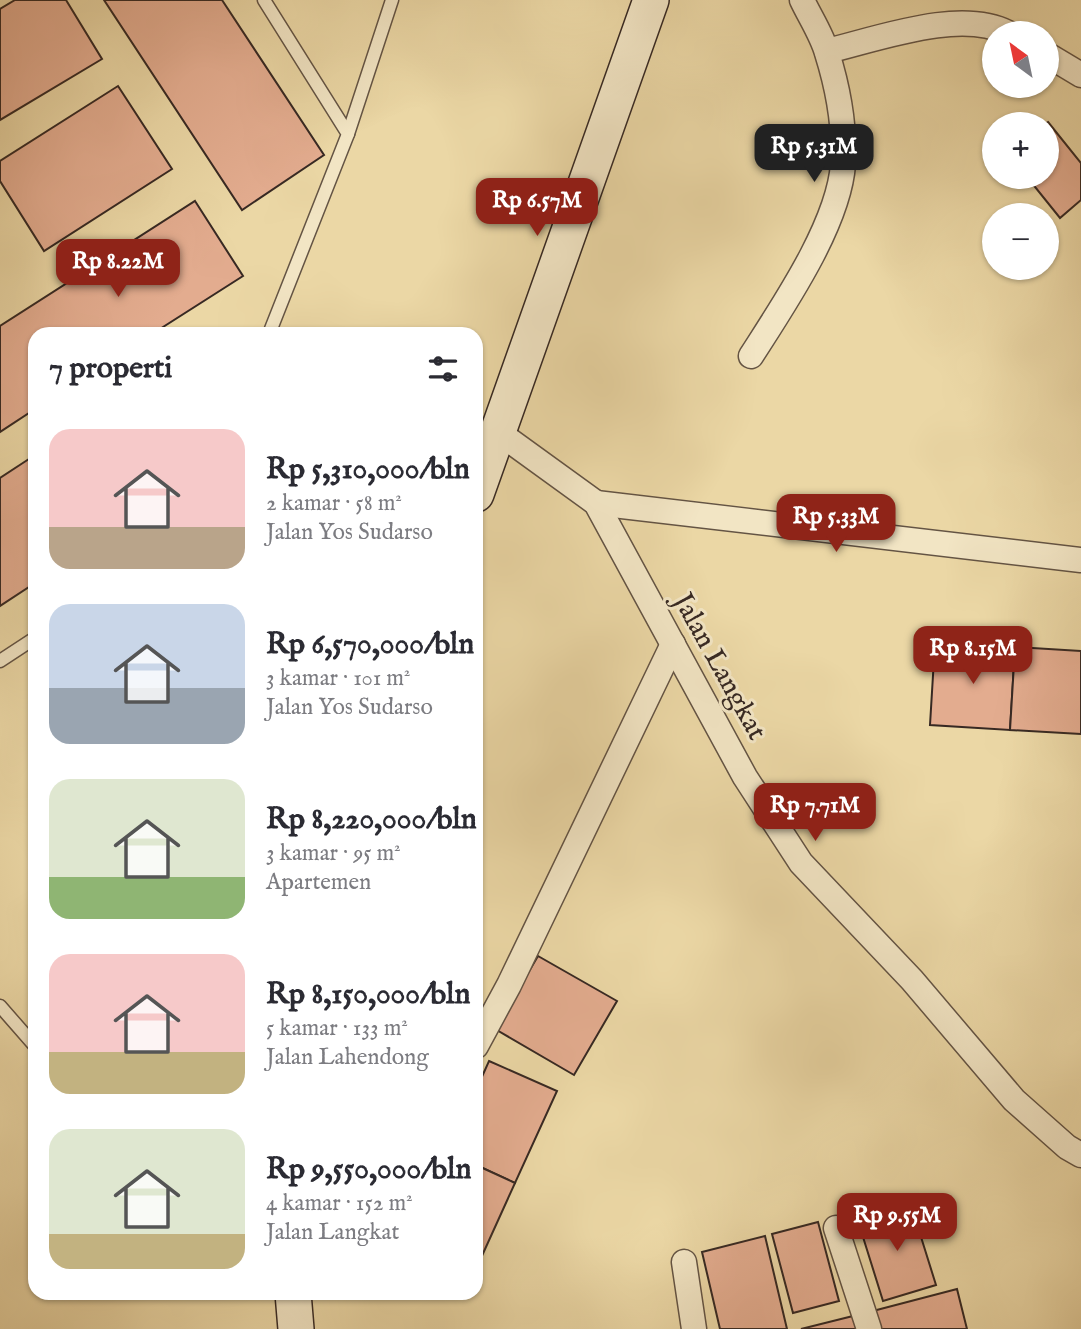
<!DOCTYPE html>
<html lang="id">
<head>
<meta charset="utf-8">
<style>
	:root { --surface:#fff; --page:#f2f2f3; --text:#2b2b33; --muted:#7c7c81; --accent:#8f2418 }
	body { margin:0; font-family:"IM FELL English",serif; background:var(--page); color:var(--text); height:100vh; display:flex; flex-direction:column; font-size:26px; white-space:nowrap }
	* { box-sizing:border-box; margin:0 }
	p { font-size:23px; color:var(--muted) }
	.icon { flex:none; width:38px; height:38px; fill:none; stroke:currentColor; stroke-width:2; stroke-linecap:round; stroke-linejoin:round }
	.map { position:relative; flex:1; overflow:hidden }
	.details { position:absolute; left:28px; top:327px; width:455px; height:973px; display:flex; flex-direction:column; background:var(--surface); border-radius:21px; box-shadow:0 2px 5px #0004 }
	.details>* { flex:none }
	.needle { width:46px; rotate:327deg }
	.controls { position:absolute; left:982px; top:21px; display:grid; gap:14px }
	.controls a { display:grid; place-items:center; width:77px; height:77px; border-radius:50%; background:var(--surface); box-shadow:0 2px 5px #0004; font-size:35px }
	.price { position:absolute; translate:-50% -60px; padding:0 16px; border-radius:14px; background:var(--accent); color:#fff; font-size:23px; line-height:46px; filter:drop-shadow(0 2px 4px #0008) }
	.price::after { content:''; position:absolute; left:50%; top:42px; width:21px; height:16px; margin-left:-10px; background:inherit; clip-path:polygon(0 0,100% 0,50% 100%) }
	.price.active { background:#222; color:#fff }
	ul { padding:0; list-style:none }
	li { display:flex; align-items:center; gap:21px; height:175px; padding:0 21px }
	li span { display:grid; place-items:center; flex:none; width:196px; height:140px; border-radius:21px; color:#555 }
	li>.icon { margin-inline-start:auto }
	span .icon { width:84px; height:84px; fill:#fffc; stroke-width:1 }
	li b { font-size:30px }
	h2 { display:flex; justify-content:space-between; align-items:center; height:84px; padding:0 21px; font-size:30px }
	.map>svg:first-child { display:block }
	.building { fill:#e3ac8f; stroke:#372923; stroke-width:2 }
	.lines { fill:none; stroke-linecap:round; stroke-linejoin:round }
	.lane-casing { stroke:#645444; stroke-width:15 }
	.street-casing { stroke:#645444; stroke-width:27 }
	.secondary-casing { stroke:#372923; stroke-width:38 }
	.lane { stroke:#f2e5c4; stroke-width:12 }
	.street { stroke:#f2e5c4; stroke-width:24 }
	.secondary { stroke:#f2e5c4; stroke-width:35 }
	.labels { text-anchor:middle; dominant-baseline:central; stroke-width:6; stroke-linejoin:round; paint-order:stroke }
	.street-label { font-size:28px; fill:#372923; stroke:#f2e5c4 }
</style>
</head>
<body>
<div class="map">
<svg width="1081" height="1329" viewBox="0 0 1081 1329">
	<rect width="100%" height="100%" fill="#ebd7a5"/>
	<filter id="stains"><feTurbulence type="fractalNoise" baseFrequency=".00286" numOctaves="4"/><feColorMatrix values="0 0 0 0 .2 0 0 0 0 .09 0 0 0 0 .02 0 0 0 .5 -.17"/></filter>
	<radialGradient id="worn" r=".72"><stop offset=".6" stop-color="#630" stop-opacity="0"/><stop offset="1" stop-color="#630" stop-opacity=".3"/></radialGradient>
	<g class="building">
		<polygon points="15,0 66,0 102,59 0,120 0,9"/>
		<polygon points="104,0 222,0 324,155 242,210"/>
		<polygon points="118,86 172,169 44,251 0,181 0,161"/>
		<polygon points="1048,122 1081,163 1081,200 1060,218 1027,177 1046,177 1045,124"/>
		<polygon points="195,201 243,276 152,334 35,334 35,409 0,432 0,326"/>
		<polygon points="35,455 35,583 0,606 0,478"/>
		<polygon points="935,642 1015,647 1010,730 930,725"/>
		<polygon points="1015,647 1081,651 1081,734 1010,730"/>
		<polygon points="538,956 617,1001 574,1075 495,1029"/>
		<polygon points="489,1061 557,1091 515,1183 476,1165 476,1090"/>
		<polygon points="476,1165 515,1183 481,1258 476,1255"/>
		<polygon points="911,1205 936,1285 883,1301 858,1221"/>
		<polygon points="818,1222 839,1301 793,1313 772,1234"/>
		<polygon points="765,1236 787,1329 720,1329 702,1252"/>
		<polygon points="957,1289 967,1329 873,1329 869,1312"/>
		<polygon points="869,1312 873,1329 801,1329"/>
	</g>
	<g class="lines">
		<defs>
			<g id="lane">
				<polyline points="264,0 348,134 269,334"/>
				<polyline points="348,134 392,0"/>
				<polyline points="0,661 35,638"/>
				<polyline points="0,1006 35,1046"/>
			</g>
			<g id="street">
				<path d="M827,51C878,39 960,8 1008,33"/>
				<polyline points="1046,54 1081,75"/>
				<path d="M751,356C783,306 839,224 843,164C845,128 838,88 827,53C822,35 810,17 802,0"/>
				<polyline points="498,432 596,503 745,777 801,863 912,980 1014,1100 1067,1147 1081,1155"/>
				<polyline points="596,503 1081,560"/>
				<polyline points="476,1046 509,985 673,644"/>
				<polyline points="836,1228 869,1329"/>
				<polyline points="684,1262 694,1329"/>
			</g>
			<g id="secondary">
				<polyline points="476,494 651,0"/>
				<polyline points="293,1293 296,1329"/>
			</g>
		</defs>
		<use href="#lane" class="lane-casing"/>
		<use href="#street" class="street-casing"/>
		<use href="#secondary" class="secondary-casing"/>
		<use href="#lane" class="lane"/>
		<use href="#street" class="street"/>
		<use href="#secondary" class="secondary"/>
	</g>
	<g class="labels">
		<g class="street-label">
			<text transform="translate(719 667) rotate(61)">Jalan Langkat</text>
		</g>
	</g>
	<rect width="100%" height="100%" filter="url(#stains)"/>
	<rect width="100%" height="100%" fill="url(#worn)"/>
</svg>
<div class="controls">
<a><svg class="needle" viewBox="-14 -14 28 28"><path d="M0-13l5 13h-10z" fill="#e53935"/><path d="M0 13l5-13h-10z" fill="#7c7c81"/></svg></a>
<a>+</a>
<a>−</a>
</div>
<b class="price active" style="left:814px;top:184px">Rp 5.31M</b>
<b class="price" style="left:537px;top:238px">Rp 6.57M</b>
<b class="price" style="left:118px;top:299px">Rp 8.22M</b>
<b class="price" style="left:836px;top:554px">Rp 5.33M</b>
<b class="price" style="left:973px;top:686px">Rp 8.15M</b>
<b class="price" style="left:815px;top:843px">Rp 7.71M</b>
<b class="price" style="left:897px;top:1253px">Rp 9.55M</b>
<section class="details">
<h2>7 properti<svg class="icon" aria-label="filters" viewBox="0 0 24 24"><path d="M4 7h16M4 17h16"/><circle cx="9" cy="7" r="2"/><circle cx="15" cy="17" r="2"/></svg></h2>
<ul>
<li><span style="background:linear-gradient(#f6c9c9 70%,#b9a48a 0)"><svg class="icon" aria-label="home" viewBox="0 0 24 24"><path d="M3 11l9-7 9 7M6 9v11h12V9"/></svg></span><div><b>Rp 5,310,000/bln</b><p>2 kamar · 58 m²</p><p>Jalan Yos Sudarso</p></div></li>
<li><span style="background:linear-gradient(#c9d6e8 60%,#9aa5b1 0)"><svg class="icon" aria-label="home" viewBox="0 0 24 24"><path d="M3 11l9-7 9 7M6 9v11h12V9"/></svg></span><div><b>Rp 6,570,000/bln</b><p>3 kamar · 101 m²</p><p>Jalan Yos Sudarso</p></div></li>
<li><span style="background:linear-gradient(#dfe7d0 70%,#8fb573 0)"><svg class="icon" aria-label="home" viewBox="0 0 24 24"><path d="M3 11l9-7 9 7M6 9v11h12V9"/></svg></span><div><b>Rp 8,220,000/bln</b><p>3 kamar · 95 m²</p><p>Apartemen</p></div></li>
<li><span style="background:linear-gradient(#f6c9c9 70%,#c2b280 0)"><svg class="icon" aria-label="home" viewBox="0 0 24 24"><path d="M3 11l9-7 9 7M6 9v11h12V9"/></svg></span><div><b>Rp 8,150,000/bln</b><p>5 kamar · 133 m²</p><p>Jalan Lahendong</p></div></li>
<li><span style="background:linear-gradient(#dfe7d0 75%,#c2b280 0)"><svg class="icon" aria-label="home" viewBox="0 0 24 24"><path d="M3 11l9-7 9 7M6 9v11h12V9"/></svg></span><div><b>Rp 9,550,000/bln</b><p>4 kamar · 152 m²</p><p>Jalan Langkat</p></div></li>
</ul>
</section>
</div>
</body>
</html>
